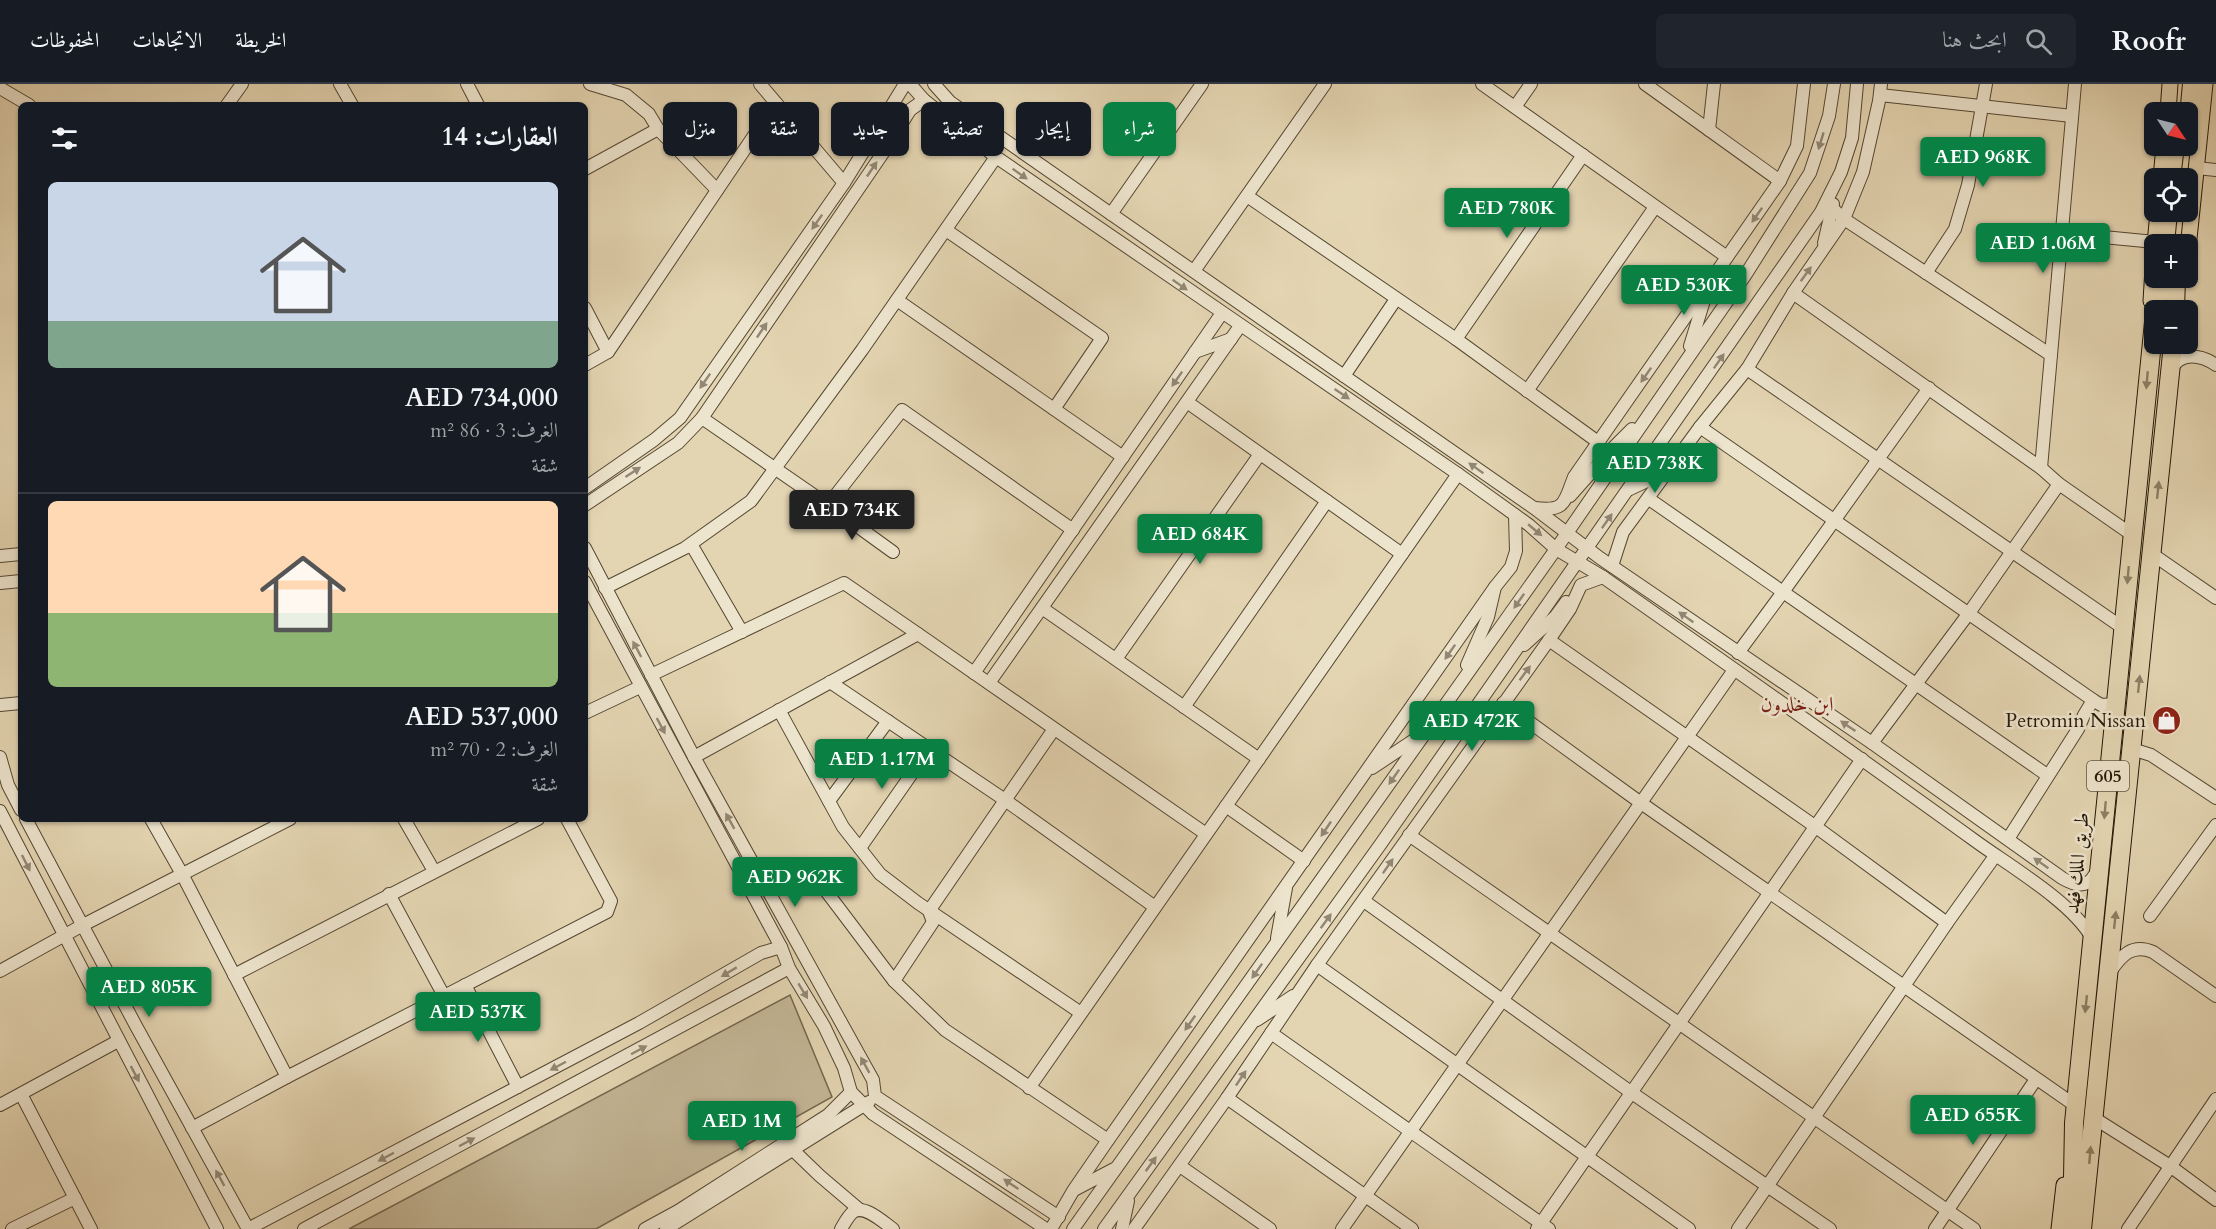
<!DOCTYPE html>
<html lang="ar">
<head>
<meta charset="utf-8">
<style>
	:root { --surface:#171b24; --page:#20242c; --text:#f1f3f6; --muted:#9ea1a6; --line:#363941; --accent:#0b8043 }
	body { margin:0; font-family:Cardo,Amiri,serif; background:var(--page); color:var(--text); direction:rtl; height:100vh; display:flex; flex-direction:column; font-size:22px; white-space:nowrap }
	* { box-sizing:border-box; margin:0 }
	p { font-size:20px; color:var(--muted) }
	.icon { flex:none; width:33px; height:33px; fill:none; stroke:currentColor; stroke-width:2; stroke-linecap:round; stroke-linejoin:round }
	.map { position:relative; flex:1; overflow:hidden; direction:ltr }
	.details { position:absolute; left:18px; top:18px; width:570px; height:720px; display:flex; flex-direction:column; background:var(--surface); border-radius:9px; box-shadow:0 2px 4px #0004; direction:rtl }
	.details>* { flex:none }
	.banner { position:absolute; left:606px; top:18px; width:570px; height:54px; direction:rtl; display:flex; gap:12px }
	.needle { width:39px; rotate:125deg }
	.fabs { position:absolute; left:2144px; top:18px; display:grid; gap:12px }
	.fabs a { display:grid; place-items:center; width:54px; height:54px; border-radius:9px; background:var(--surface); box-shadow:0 2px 4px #0004; font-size:30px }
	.price { position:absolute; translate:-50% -51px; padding:0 14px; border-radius:6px; background:var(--accent); color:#fff; font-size:20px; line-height:39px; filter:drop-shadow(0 2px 3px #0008) }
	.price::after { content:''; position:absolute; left:50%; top:36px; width:18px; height:14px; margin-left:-9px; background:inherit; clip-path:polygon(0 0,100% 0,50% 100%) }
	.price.active { background:#222; color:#fff }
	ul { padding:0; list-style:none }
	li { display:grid; align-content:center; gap:12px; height:318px; padding:0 30px }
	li+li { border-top:2px solid var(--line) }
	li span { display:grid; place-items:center; height:186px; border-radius:9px; color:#555 }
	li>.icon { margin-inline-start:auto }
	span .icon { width:108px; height:108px; fill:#fffc; stroke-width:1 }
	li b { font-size:26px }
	h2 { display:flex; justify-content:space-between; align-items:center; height:72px; padding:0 30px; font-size:26px }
	.chip { padding:0 21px; border-radius:9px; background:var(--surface); box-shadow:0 2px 4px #0004; font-size:21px; line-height:54px }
	.chip.active { background:var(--accent); color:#fff }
	header { display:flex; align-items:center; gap:36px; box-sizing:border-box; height:84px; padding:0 30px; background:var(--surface); border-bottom:2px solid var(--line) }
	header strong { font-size:28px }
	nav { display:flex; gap:33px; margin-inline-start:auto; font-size:21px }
	.search { width:420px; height:54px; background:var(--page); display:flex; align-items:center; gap:15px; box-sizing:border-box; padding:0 21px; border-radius:9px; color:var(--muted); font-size:22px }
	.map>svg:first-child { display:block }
	.green { fill:#c3b595; stroke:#74664e; stroke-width:1.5 }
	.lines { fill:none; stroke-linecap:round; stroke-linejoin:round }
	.minor-casing { stroke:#544732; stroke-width:14 }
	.major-casing { stroke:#241807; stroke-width:17 }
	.highway-casing { stroke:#241807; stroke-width:20 }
	.minor { stroke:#ede4cd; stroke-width:12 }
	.major { stroke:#e4d5b2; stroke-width:15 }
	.highway { stroke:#e4d5b2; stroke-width:18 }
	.oneway { fill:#938874 }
	.oneway2 { fill:#8e8065 }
	.labels { text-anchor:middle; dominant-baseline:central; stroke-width:5; stroke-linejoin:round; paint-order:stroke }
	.shield { fill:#ede4cd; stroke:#605542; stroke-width:1.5 }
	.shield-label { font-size:18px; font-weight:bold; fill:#241807 }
	.poi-label { font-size:20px; fill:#241807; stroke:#ede4cd; text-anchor:end }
	.street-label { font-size:20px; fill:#241807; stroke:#ede4cd }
	.neighbourhood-label { font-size:21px; fill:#7a1f14; stroke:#ede4cd }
</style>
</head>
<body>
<header>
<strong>Roofr</strong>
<div class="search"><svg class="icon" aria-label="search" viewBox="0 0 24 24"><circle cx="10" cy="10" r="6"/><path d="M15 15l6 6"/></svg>ابحث هنا</div>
<nav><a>الخريطة</a><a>الاتجاهات</a><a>المحفوظات</a></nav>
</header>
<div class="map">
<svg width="2216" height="1145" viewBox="0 0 2216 1145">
	<rect width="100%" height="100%" fill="#e4d5b2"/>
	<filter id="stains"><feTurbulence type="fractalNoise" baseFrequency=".00333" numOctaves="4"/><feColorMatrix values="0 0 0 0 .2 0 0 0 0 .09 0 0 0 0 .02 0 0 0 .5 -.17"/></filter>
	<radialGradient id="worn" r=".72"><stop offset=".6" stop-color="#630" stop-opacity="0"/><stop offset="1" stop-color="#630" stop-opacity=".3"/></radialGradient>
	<polygon class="green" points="790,911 832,1013 596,1145 349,1145"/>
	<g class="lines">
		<defs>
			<g id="minor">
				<polyline points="340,0 352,21"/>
				<polyline points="467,0 478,21"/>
				<polyline points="590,0 626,11 649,30 658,45 717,106"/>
				<polyline points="760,0 844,99"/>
				<path d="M910,0L924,16L996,73L1458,390L1529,441L1556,465L1603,493C1727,580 1851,667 1974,756C2008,781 2072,818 2092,854"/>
				<path d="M934,0L950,18L1534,424L1600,474L1872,659L2062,794C2079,804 2090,804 2098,784"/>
				<polyline points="1482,0 1727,173"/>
				<polyline points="1645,0 1780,97"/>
				<polyline points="0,4 29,21"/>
				<polyline points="1880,11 2072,32"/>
				<polyline points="227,21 242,0"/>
				<polyline points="1515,23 1531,0"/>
				<polyline points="1709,46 1714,0"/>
				<polyline points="2197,84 2216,86"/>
				<polyline points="585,85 658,45"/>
				<polyline points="1247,112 1456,255 1598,358"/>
				<polyline points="1832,124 1844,135 2051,271"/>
				<polyline points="1111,130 1202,0"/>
				<polyline points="946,146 1102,254 1054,325"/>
				<polyline points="2062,149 2155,158"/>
				<polyline points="1824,159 1833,120"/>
				<polyline points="1194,187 1325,0"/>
				<polyline points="1926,189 1955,145 1968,101 1986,0"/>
				<polyline points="1793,209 2041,384 2059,400 2131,450"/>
				<polyline points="897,216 1123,373"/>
				<polyline points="585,224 608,268"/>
				<polyline points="1456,255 1583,71"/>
				<polyline points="1690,262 1706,210"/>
				<polyline points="1195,268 1231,255"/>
				<polyline points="585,281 608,268 776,19"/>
				<polyline points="1747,285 2123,544"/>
				<path d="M2171,286C2180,267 2201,271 2216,281"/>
				<polyline points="1344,292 1396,215"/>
				<polyline points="1527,307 1655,123"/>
				<polyline points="1187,318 1402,470"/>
				<polyline points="702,334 828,421 902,326 1073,446"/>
				<polyline points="1700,343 2093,616 2101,621 2115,620"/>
				<polyline points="2041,384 2075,0"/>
				<polyline points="585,404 654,356 680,334 844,99 905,0"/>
				<polyline points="1630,405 1666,388"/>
				<polyline points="1570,412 1610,367 1632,345"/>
				<polyline points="1649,415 2047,691"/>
				<polyline points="585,421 678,359 702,334 887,63 910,26 924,16"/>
				<polyline points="828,421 893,468"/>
				<path d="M1535,424C1566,428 1564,418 1574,393L1780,97L1797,62L1804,0"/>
				<polyline points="691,460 742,548"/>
				<polyline points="585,464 694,673 873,996 875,1012 1059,1133"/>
				<polyline points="2152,470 2216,514"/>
				<polyline points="0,472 21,470"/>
				<polyline points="1612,482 1623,448 1700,343 1747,285 1793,209 1844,135 1863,88 1879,17 1881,0"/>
				<polyline points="585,498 781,863 789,884 824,942 844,984 851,1008 873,1030 1046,1145"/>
				<polyline points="0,499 21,497"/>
				<polyline points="605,504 685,464 751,417 862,266 996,73"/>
				<polyline points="1042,524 1259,675"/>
				<polyline points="1549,556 1816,743 1947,839"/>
				<polyline points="1524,561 1555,533 1566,518"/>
				<polyline points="1738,569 1783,508 1929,304"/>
				<polyline points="1116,575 1260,370"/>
				<polyline points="1467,581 1488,533 1495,503 1511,483 1516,467 1515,431"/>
				<polyline points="974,589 1222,229"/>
				<polyline points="651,591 844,499 918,550"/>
				<polyline points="830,598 1005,716 1155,823"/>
				<polyline points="989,599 1240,242"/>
				<polyline points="1503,619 1641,719 2076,1022"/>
				<polyline points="0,621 21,619"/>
				<polyline points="1184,623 1327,417"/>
				<polyline points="779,626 843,743 880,790 918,819 1081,929"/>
				<polyline points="585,629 640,603"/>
				<polyline points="1872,659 1969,529 2059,400"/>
				<polyline points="2132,665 2151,671 2216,714"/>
				<polyline points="0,673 8,701 21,726"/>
				<polyline points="694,673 918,550 1206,750"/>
				<polyline points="1372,684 1420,652"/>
				<polyline points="829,717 888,637"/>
				<polyline points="1226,722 1304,777"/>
				<polyline points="0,727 217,1145"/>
				<polyline points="26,735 136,942 248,1145 639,939 761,869 781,863"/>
				<polyline points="151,735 182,790 287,993"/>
				<polyline points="404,735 434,787"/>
				<path d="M1409,751C1597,884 1787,1013 1974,1145"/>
				<polyline points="2008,755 2078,645 2084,631 2093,616"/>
				<polyline points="860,764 929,665"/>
				<polyline points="826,807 894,897 945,946 1108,1056"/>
				<polyline points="389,810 444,912"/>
				<polyline points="1364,817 1632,1009 1830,1145"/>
				<polyline points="2150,832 2216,741"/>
				<polyline points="1277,854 1286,804"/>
				<polyline points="1317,881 1689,1145"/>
				<polyline points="0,887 83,841 290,735"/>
				<path d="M2110,888C2121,872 2132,859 2153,868L2216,912"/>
				<polyline points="234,891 538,735"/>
				<polyline points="894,897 933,838 929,827 1054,645"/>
				<polyline points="465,901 518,1003"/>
				<polyline points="1257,936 1293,912"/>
				<polyline points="1271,949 1549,1145"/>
				<polyline points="1029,1004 1458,390"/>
				<polyline points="21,1010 91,1145"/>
				<polyline points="1227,1014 1412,1145"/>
				<polyline points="0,1021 118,957"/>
				<polyline points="2094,1034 2170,1082 2216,1116"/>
				<polyline points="192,1044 287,993 607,828 611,817 567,735"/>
				<polyline points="793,1066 820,1092 860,1126"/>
				<polyline points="1180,1082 1270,1145"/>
				<polyline points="1076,1105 1114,1085"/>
				<polyline points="12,1145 75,1114"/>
				<polyline points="304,1145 789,884"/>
				<polyline points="645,1145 678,1127 828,1031 851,1008"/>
				<polyline points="666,1145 869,1018"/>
				<path d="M841,1145C844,1140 848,1132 853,1128C865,1120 884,1139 893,1145"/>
				<polyline points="1051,1145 1073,1107 1108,1056 1495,503"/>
				<polyline points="1073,1145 1556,465 1746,190 1810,89 1829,32 1834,0"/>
				<polyline points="1104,1145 1380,761 1821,128 1841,88 1852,54 1857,0"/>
				<polyline points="1122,1145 1128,1117"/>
				<polyline points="1134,1145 1227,1014 1317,881 1549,556 1570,525 1581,501 1603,493"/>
				<polyline points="1342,1145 1734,586"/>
				<polyline points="1537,1145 1862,675"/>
				<polyline points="1738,1145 1947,839 1995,772"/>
				<polyline points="1935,1145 2036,995"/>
				<polyline points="2128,1145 2216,1015"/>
			</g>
			<g id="major">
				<polyline points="2168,28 2170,0"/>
				<polyline points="2161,94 2164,62"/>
				<polyline points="2155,160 2158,128"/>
				<polyline points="2187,174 2205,0"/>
				<polyline points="2151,217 2154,169"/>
				<polyline points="2059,1145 2064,1101"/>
			</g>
			<g id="highway">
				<polyline points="2187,53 2192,0"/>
				<polyline points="2171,94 2175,62"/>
				<polyline points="2165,160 2168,128"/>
				<polyline points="2156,226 2161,194"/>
				<polyline points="2175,226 2176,194"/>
				<polyline points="2068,1145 2073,1094 2074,1039 2154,238"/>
				<polyline points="2082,1145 2173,260"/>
			</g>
		</defs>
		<use href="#minor" class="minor-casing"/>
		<use href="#major" class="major-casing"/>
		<use href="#highway" class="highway-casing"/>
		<use href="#minor" class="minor"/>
		<use href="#major" class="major"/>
		<use href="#highway" class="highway"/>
	</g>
	<defs><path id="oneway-solid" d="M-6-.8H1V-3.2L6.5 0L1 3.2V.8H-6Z" transform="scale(1.5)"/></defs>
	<g class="oneway">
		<use href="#oneway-solid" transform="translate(1821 57) rotate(107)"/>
		<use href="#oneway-solid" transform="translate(872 85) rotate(-56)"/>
		<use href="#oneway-solid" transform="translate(1020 90) rotate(35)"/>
		<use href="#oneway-solid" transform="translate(1757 131) rotate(125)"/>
		<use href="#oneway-solid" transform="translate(817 138) rotate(125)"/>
		<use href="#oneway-solid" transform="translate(1806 190) rotate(-54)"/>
		<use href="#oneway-solid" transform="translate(1180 201) rotate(35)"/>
		<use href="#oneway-solid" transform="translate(762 246) rotate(-56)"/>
		<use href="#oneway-solid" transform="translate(1719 277) rotate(-55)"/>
		<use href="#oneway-solid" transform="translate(1646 291) rotate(125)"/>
		<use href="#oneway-solid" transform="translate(1177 295) rotate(125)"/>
		<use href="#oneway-solid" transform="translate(705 297) rotate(125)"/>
		<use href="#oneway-solid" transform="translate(1342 310) rotate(34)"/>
		<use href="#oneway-solid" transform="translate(1476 384) rotate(-145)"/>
		<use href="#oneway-solid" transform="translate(633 388) rotate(-33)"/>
		<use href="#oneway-solid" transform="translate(1607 437) rotate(-55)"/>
		<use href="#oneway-solid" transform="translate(1535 446) rotate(40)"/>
		<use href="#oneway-solid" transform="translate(1519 517) rotate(125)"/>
		<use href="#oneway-solid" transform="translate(1686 533) rotate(-145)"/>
		<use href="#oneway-solid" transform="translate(637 565) rotate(-118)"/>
		<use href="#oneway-solid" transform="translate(1450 568) rotate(125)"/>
		<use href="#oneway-solid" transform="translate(1525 589) rotate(-53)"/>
		<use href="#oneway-solid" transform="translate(661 642) rotate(62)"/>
		<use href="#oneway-solid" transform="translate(1848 642) rotate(-146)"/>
		<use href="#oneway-solid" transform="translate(1394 693) rotate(125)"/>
		<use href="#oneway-solid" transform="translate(730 737) rotate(-119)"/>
		<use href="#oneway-solid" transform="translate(1326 745) rotate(124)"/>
		<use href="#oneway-solid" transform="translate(26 779) rotate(63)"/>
		<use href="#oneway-solid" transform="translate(2041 779) rotate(-145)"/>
		<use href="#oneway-solid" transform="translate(1388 782) rotate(-55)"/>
		<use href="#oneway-solid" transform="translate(1326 837) rotate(-54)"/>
		<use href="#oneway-solid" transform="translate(1257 887) rotate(125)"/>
		<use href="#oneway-solid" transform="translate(729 888) rotate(149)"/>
		<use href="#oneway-solid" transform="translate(803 907) rotate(59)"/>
		<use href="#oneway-solid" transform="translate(1190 939) rotate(125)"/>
		<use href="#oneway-solid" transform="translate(639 966) rotate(-28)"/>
		<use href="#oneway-solid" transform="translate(865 981) rotate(-119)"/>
		<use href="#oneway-solid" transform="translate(558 982) rotate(152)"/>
		<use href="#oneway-solid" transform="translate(135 990) rotate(62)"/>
		<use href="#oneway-solid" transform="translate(1241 994) rotate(-56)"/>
		<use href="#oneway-solid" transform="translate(467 1058) rotate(-28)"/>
		<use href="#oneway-solid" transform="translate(386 1073) rotate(152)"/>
		<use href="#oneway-solid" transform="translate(1151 1080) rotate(-54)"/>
		<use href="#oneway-solid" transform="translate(220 1094) rotate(-119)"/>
		<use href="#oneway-solid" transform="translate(1011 1100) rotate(-146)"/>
	</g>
	<g class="oneway2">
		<use href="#oneway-solid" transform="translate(2147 296) rotate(95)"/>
		<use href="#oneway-solid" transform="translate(2158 406) rotate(-84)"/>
		<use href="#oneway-solid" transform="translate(2128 491) rotate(95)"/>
		<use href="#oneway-solid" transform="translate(2139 600) rotate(-84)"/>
		<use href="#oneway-solid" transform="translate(2105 726) rotate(95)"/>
		<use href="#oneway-solid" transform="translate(2115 836) rotate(-84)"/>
		<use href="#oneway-solid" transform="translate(2086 920) rotate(96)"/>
		<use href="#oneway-solid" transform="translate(2090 1071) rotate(-85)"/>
	</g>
	<defs>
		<symbol id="shop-disc" viewBox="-11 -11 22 22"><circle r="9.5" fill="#8f2418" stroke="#ede4cd"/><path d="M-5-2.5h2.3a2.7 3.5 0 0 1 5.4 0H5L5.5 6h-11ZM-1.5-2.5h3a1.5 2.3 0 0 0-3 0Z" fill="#fff"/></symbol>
	</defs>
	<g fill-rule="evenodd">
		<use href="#shop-disc" x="2150" y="620" width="33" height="33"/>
	</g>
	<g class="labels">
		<rect class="shield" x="2087" y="677" width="42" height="30" rx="4.5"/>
		<g class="shield-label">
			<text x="2108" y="692">605</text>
		</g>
		<g class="poi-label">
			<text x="2146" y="636">Petromin Nissan</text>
		</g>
		<g class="street-label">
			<text transform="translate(2077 779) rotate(-84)">طريق الملك فهد</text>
		</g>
		<g class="neighbourhood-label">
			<text x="1797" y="620">ابن خلدون</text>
		</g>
	</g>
	<rect width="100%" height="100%" filter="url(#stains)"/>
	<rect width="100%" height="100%" fill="url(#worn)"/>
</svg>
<div class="fabs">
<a><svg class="needle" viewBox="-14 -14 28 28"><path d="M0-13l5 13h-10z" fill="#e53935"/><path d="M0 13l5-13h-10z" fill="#9ea1a6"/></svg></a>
<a><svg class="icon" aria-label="locate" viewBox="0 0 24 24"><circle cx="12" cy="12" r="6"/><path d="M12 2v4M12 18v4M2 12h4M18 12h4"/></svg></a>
<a>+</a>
<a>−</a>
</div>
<b class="price" style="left:1983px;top:104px">AED 968K</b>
<b class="price" style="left:1507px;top:155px">AED 780K</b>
<b class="price" style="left:2043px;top:190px">AED 1.06M</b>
<b class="price" style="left:1684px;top:232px">AED 530K</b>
<b class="price" style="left:1655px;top:410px">AED 738K</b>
<b class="price active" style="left:852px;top:457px">AED 734K</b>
<b class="price" style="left:1200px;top:481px">AED 684K</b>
<b class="price" style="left:1472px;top:668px">AED 472K</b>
<b class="price" style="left:882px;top:706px">AED 1.17M</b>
<b class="price" style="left:795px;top:824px">AED 962K</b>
<b class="price" style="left:149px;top:934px">AED 805K</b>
<b class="price" style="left:478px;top:959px">AED 537K</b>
<b class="price" style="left:1973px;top:1062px">AED 655K</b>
<b class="price" style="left:742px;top:1068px">AED 1M</b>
<div class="banner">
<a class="chip active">شراء</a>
<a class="chip">إيجار</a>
<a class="chip">تصفية</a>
<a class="chip">جديد</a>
<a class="chip">شقة</a>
<a class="chip">منزل</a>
</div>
<section class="details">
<h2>العقارات: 14<svg class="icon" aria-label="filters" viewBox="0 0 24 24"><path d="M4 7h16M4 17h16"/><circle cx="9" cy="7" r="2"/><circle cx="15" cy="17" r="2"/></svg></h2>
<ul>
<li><span style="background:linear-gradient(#c9d6e8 75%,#7fa58c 0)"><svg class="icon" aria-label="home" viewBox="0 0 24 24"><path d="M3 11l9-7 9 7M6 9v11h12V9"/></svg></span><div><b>AED 734,000</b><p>الغرف: 3 · 86 m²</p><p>شقة</p></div></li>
<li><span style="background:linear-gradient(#ffd9b3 60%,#8fb573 0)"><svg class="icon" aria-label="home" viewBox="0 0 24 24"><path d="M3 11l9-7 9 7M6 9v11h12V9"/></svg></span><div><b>AED 537,000</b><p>الغرف: 2 · 70 m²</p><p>شقة</p></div></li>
</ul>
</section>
</div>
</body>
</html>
